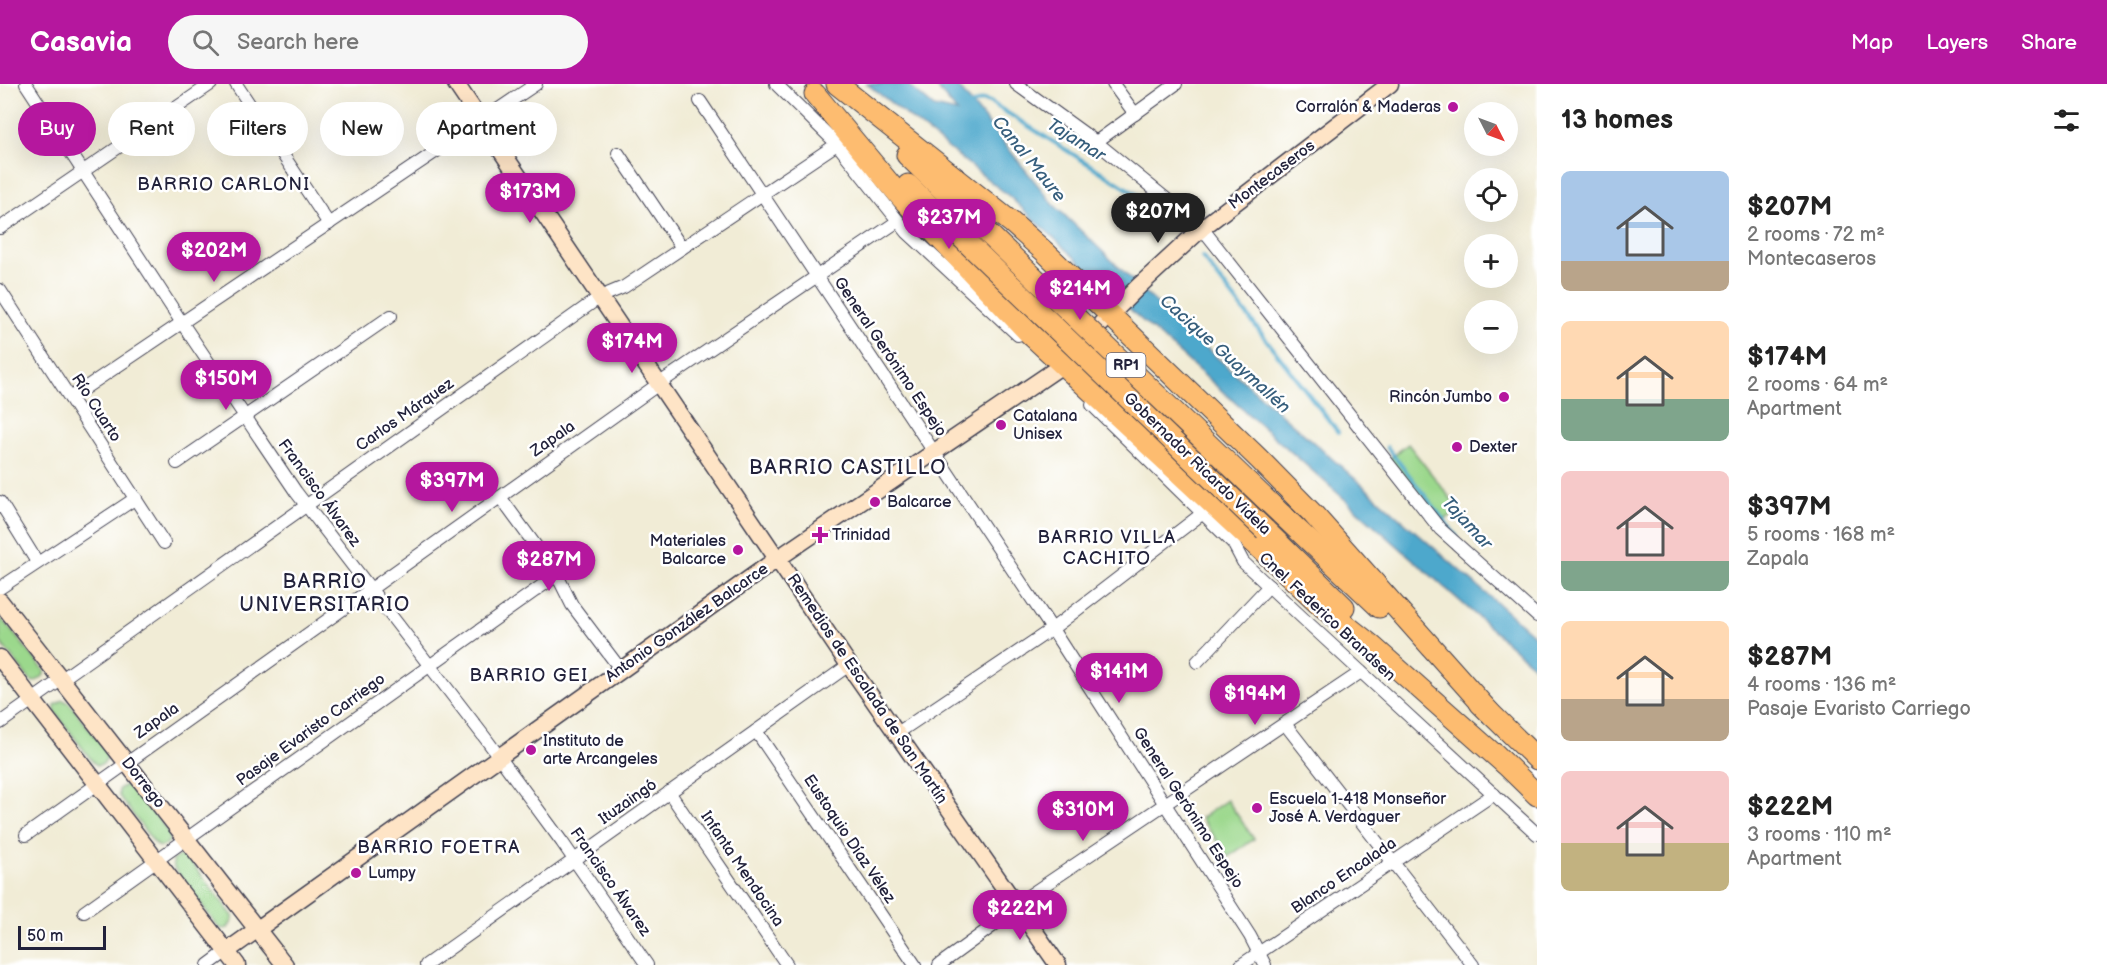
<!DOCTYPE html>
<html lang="en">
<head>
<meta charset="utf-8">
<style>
	:root { --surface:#fff; --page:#f6f6f6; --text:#222; --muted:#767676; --accent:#b5179e }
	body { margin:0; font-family:"Balsamiq Sans",sans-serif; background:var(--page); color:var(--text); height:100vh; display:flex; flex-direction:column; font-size:22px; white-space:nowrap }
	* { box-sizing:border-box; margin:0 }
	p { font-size:20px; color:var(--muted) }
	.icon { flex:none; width:33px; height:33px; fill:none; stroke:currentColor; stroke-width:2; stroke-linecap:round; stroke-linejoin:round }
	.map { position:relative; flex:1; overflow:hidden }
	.sheet { display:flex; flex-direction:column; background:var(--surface); width:570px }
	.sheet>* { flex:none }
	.top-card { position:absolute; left:18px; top:18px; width:570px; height:54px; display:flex; gap:12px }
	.needle { width:39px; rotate:132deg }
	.controls { position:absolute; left:1464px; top:18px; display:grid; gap:12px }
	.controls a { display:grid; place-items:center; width:54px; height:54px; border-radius:50%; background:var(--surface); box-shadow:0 6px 24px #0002; font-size:30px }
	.scale { position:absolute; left:18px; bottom:15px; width:88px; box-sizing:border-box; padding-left:6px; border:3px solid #22223b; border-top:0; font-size:16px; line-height:21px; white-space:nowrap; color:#22223b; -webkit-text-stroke:4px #fff; paint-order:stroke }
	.price { position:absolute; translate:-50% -51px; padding:0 14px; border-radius:21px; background:var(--accent); color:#fff; font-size:20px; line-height:39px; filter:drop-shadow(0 2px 3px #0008) }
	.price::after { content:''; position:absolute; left:50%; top:36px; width:18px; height:14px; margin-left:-9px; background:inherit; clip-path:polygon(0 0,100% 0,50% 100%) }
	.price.active { background:#222; color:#fff }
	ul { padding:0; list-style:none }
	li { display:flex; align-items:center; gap:18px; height:150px; padding:0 24px }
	li span { display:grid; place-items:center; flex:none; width:168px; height:120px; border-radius:9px; color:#555 }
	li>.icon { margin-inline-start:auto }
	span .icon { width:72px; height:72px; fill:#fffc; stroke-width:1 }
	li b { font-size:26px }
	h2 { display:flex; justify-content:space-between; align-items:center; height:72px; padding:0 24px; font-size:26px }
	.chip { padding:0 21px; border-radius:27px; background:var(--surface); box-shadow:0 6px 24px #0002; font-size:21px; line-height:54px }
	.chip.active { background:var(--accent); color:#fff }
	header { display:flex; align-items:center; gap:36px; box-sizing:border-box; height:84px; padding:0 30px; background:var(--accent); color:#fff }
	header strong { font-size:28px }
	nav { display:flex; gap:33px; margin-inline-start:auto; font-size:21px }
	.search { width:420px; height:54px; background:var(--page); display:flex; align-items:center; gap:15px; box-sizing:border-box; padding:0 21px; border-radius:33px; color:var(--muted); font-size:22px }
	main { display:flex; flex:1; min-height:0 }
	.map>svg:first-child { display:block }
	.green { fill:#9bd88c; stroke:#5e7d64; stroke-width:1.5 }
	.water { fill:#4ea8cc; stroke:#386584; stroke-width:1.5 }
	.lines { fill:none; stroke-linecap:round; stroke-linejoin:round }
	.stream { stroke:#4ea8cc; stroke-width:4 }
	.street-casing { stroke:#414052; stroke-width:14 }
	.secondary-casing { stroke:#414052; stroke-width:19 }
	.highway-casing { stroke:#414052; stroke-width:23 }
	.street { stroke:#fff; stroke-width:12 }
	.secondary { stroke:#fee4c6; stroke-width:16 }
	.highway { stroke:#fdbc70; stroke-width:21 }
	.highway-bridge-casing { stroke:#414052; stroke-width:23; stroke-linecap:butt }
	.highway-bridge { stroke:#fdbc70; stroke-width:21 }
	.poi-dot { fill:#b5179e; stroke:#fff; stroke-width:2 }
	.labels { text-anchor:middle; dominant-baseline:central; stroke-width:5; stroke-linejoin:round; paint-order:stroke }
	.shield { fill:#fff; stroke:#646476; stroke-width:1.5 }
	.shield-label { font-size:15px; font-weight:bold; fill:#22223b }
	.poi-label { font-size:16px; fill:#22223b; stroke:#fff; text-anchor:start }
	.street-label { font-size:16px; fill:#22223b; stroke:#fff }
	.water-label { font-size:18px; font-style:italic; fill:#365e7c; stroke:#fff }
	.neighbourhood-label { font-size:18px; letter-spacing:1.5px; fill:#22223b; stroke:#fff }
	.quarter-label { font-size:20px; letter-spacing:1.5px; fill:#22223b; stroke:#fff }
</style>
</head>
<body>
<header>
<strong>Casavia</strong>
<div class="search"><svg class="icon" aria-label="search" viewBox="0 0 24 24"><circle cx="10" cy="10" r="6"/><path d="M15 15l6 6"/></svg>Search here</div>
<nav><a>Map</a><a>Layers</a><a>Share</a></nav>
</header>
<main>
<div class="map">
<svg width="1537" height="881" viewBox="0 0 1537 881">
	<rect width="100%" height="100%" fill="#fff"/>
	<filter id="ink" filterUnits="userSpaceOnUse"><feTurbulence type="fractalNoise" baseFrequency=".0167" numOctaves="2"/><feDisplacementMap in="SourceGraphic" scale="12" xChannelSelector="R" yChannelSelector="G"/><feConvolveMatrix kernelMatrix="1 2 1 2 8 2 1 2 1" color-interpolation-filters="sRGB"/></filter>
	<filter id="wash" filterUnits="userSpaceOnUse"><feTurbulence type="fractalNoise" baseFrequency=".008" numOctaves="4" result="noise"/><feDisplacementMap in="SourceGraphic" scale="24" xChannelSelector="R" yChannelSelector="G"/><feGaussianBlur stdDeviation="1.35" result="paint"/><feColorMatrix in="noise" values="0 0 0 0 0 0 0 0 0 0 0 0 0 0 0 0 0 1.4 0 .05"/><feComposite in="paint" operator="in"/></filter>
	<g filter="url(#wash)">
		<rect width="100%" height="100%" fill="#f1ecd6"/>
		<g class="green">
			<polygon points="1408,360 1459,425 1440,440 1389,375"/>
			<polygon points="0,533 44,586 44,591 40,595 34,598 30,596 0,558"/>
			<polygon points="63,616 69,619 107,667 108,672 103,680 97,681 93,678 55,628 55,621"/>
			<path d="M127,700L137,707L169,749V757C166,762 160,765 155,760L119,712V705Z"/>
			<polygon points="1227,716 1254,755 1228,773 1201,734"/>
			<polygon points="179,772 185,772 191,778 233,832 233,836 228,844 223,845 218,843 174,784 173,776"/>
		</g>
		<polygon class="water" points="867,0 907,0 934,23 957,28 934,0 956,0 1054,121 1150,213 1232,287 1537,554 1537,585 1137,232 1010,113"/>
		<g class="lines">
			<g class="stream">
				<polyline points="969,22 983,16 990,18 1147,117 1175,140"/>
				<polyline points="1202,173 1338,348"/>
				<polyline points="1387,363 1457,453"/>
				<polyline points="1521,509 1537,524"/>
			</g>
		</g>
	</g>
	<g filter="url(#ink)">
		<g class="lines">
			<defs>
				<g id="street">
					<polyline points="26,0 182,239 296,408 486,655 562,758 647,881"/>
					<polyline points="236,0 329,140"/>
					<polyline points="776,0 837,60 907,148 1018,251"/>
					<polyline points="1016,0 1096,58 1202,144 1440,445 1537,532"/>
					<polyline points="1113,0 1135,30"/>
					<polyline points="700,17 1052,545 1250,852 1265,881"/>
					<polyline points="1096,58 1176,0"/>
					<polyline points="618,69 682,164"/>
					<polyline points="0,144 211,0"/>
					<polyline points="0,206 164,459"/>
					<polyline points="70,314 536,0"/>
					<polyline points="1092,321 1233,459 1243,478 1307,538 1537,750"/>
					<polyline points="177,379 391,232"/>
					<polyline points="500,413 557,491 572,521 621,586"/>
					<polyline points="0,418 37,478"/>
					<polyline points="0,504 136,414"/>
					<polyline points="1197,578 1269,502"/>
					<polyline points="0,639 600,213 624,203 837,60"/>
					<polyline points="1285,640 1473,881"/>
					<polyline points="756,647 915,881"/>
					<polyline points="896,650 1052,545 1203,429"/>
					<polyline points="669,708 787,881"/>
					<polyline points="26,751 660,299 898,137"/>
					<polyline points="84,828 557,491"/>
					<polyline points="208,881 227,867"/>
					<polyline points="426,881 849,581"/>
					<polyline points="939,881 994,841 1015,821 1361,588"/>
					<polyline points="1241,881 1494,710"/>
				</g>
				<g id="secondary">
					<polyline points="456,0 849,581 1058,881"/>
					<polyline points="0,517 285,881"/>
					<polyline points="0,574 237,881"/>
					<polyline points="227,867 777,475 1055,286 1139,202 1202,144 1390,0"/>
				</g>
				<g id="highway">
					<polyline points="837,0 1011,138 1045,168 1259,375 1313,430 1490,629"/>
					<polyline points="815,10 900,112 1029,249 1323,523 1371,561 1505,680"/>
					<polyline points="907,71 971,133"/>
					<polyline points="908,101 957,149"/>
					<polyline points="1281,430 1379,523"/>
					<polyline points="1265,446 1344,523"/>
					<polyline points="1480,619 1537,675"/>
					<polyline points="1495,670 1537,711"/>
				</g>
			</defs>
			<use href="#street" class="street-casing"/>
			<use href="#secondary" class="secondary-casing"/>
			<use href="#highway" class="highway-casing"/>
			<use href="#street" class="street"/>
			<use href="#secondary" class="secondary"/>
			<use href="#highway" class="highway"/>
			<defs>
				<g id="highway-bridge">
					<polyline points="971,133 1281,430"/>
					<polyline points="957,149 1265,446"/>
				</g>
			</defs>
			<use href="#highway-bridge" class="highway-bridge-casing"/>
			<use href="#highway-bridge" class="highway-bridge"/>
		</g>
	</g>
	<g class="poi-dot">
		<circle cx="1453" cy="23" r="6"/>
		<circle cx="1504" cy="313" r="6"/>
		<circle cx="1001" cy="341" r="6"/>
		<circle cx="1457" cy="363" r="6"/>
		<circle cx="875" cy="418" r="6"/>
		<path d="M817 442h6v6h6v6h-6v6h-6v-6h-6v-6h6z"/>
		<circle cx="738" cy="466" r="6"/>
		<circle cx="531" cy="666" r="6"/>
		<circle cx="1257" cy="724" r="6"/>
		<circle cx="356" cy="789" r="6"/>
	</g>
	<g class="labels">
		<rect class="shield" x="1106.5" y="269" width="39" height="24" rx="4.5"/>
		<g class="shield-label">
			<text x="1126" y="281">RP1</text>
		</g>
		<g class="poi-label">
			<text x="1441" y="23" text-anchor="end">Corralón &amp; Maderas</text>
			<text x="1492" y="313" text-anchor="end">Rincón Jumbo</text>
			<text x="1013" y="332">Catalana<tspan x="1013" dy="18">Unisex</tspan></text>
			<text x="1469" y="363">Dexter</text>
			<text x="887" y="418">Balcarce</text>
			<text x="832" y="451">Trinidad</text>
			<text x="726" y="457" text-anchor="end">Materiales<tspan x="726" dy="18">Balcarce</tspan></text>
			<text x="543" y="657">Instituto de<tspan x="543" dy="18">arte Arcangeles</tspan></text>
			<text x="1269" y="715">Escuela 1-418 Monseñor<tspan x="1269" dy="18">José A. Verdaguer</tspan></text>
			<text x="368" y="789">Lumpy</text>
		</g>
		<g class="street-label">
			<text transform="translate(1272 91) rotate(-37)">Montecaseros</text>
			<text transform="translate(890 273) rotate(56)">General Gerónimo Espejo</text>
			<text transform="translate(96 324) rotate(57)">Río Cuarto</text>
			<text transform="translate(405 331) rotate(-35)">Carlos Márquez</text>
			<text transform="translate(553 355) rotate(-35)">Zapala</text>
			<text transform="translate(1197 380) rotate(44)">Gobernador Ricardo Videla</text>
			<text transform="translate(319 409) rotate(54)">Francisco Álvarez</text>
			<text transform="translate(1327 533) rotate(43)">Cnel. Federico Brandsen</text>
			<text transform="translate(687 539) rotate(-35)">Antonio González Balcarce</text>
			<text transform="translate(867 605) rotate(56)">Remedios de Escalada de San Martín</text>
			<text transform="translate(157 637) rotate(-35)">Zapala</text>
			<text transform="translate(311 646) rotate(-36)">Pasaje Evaristo Carriego</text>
			<text transform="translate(143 699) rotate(52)">Dorrego</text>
			<text transform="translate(628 718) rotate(-35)">Ituzaingó</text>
			<text transform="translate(1188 724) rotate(57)">General Gerónimo Espejo</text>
			<text transform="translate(849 755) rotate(56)">Eustoquio Díaz Vélez</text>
			<text transform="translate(742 785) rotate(56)">Infanta Mendocina</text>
			<text transform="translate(1344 792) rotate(-34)">Blanco Encalada</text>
			<text transform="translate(610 798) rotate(55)">Francisco Álvarez</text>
		</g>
		<g class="water-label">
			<text transform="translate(1076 56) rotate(32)">Tajamar</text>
			<text transform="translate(1029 75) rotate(51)">Canal Maure</text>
			<text transform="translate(1225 270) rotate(42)">Cacique Guaymallén</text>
			<text transform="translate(1467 439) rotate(47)">Tajamar</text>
		</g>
		<g class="neighbourhood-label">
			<text x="224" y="100">BARRIO CARLONI</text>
			<text x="1107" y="453">BARRIO VILLA<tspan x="1107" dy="21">CACHITO</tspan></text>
			<text x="529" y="591">BARRIO GEI</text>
			<text x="439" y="763">BARRIO FOETRA</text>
		</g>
		<g class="quarter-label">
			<text x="848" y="384">BARRIO CASTILLO</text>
			<text x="325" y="498">BARRIO<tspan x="325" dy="23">UNIVERSITARIO</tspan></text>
		</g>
	</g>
</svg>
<div class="controls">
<a><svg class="needle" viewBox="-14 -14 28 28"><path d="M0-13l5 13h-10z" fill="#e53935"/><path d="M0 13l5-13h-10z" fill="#767676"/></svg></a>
<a><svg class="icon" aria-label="locate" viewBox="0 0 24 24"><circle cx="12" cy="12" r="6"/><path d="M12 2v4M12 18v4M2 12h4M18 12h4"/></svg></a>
<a>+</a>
<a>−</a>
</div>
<div class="scale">50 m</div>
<b class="price" style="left:530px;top:140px">$173M</b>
<b class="price active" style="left:1158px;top:160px">$207M</b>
<b class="price" style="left:949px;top:166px">$237M</b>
<b class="price" style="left:214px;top:199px">$202M</b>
<b class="price" style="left:1080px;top:237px">$214M</b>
<b class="price" style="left:632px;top:290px">$174M</b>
<b class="price" style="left:226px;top:327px">$150M</b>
<b class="price" style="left:452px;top:429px">$397M</b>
<b class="price" style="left:549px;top:508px">$287M</b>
<b class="price" style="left:1119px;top:620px">$141M</b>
<b class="price" style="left:1255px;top:642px">$194M</b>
<b class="price" style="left:1083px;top:758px">$310M</b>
<b class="price" style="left:1020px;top:857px">$222M</b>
<div class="top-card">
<a class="chip active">Buy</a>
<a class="chip">Rent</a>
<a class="chip">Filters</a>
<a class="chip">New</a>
<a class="chip">Apartment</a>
</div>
</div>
<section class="sheet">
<h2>13 homes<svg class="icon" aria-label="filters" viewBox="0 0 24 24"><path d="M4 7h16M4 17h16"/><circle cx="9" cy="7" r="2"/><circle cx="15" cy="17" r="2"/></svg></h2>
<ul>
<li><span style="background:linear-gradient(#a9c7e8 75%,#b9a48a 0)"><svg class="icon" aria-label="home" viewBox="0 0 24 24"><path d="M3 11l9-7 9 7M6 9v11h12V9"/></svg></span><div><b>$207M</b><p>2 rooms · 72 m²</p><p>Montecaseros</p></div></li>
<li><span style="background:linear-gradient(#ffd9b3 65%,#7fa58c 0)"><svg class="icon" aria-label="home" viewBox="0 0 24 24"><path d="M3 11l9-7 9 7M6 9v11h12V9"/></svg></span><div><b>$174M</b><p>2 rooms · 64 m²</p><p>Apartment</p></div></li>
<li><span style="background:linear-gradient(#f6c9c9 75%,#7fa58c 0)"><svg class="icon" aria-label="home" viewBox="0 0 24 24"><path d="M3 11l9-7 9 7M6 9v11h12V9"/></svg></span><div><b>$397M</b><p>5 rooms · 168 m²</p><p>Zapala</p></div></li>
<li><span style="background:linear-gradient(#ffd9b3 65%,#b9a48a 0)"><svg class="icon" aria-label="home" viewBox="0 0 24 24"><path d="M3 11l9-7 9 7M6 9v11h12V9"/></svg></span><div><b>$287M</b><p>4 rooms · 136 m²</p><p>Pasaje Evaristo Carriego</p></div></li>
<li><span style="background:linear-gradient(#f6c9c9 60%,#c2b280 0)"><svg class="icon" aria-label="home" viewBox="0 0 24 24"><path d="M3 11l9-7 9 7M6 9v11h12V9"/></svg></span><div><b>$222M</b><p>3 rooms · 110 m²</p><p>Apartment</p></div></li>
</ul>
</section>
</main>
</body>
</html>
